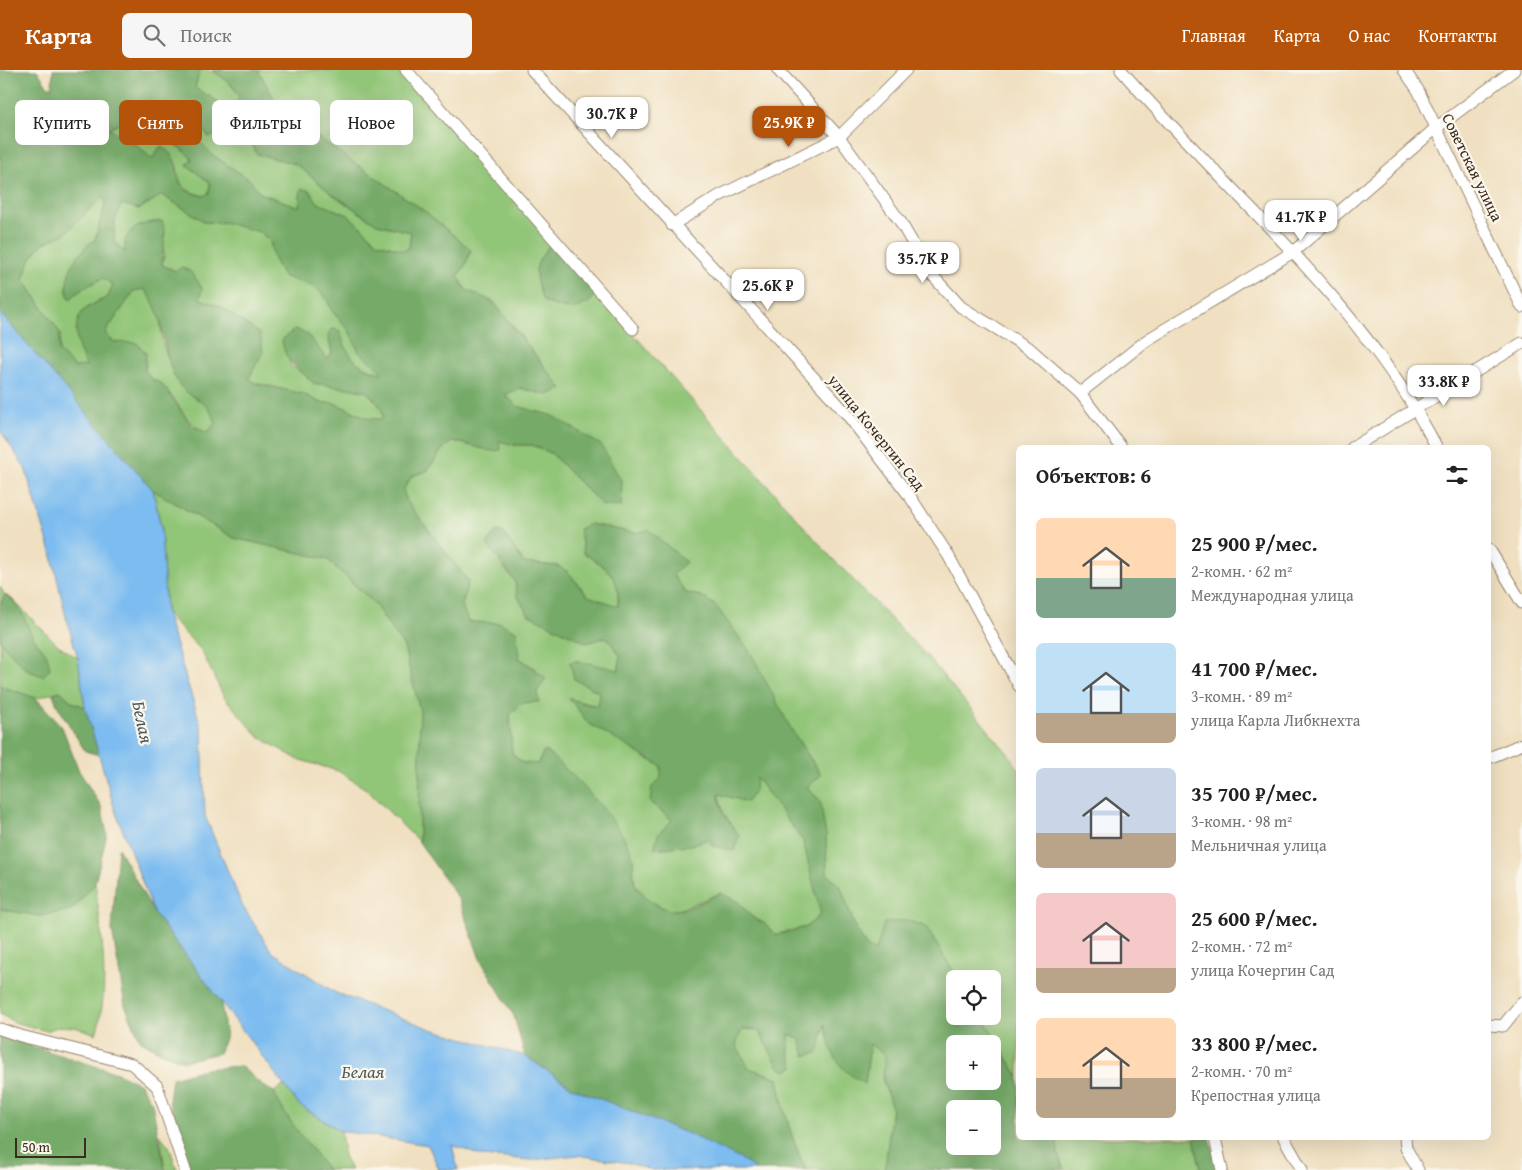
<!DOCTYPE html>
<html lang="ru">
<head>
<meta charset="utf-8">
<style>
	:root { --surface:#fff; --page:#f6f6f6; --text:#222; --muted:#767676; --accent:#b45309 }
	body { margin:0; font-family:"Gentium Book Plus",serif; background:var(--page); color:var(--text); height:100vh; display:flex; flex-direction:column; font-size:19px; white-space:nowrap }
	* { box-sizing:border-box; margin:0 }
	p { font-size:16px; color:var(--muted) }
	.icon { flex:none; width:28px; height:28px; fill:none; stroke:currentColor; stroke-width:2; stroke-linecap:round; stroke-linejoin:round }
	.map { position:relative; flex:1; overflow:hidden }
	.details { position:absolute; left:1016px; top:375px; width:475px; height:695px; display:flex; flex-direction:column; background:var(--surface); border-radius:8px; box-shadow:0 5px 20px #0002 }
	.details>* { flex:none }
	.guide { position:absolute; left:15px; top:30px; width:475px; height:45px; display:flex; gap:10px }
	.controls { position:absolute; left:946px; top:900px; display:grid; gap:10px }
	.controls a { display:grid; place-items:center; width:55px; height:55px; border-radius:8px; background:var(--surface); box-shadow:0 5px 20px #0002; font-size:25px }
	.scale { position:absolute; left:15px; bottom:12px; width:71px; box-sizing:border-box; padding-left:5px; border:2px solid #3b2a1e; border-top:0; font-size:14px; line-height:18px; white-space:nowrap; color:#3b2a1e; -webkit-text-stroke:4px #fbf7ec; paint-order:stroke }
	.price { position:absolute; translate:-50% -42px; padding:0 11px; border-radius:10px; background:#fff; color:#222; font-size:16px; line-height:32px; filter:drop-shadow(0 1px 2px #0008) }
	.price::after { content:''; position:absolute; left:50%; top:30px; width:15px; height:11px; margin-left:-8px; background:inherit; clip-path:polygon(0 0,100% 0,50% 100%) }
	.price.active { background:var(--accent); color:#fff }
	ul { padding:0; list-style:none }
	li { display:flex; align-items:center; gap:15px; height:125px; padding:0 20px }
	li span { display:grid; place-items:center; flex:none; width:140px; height:100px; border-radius:8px; color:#555 }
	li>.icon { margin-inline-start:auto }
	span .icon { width:60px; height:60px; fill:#fffc; stroke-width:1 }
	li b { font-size:21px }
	h2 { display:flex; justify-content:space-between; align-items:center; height:60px; padding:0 20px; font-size:21px }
	.chip { padding:0 18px; border-radius:8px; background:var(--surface); box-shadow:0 5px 20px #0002; font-size:18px; line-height:45px }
	.chip.active { background:var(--accent); color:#fff }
	header { display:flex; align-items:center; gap:30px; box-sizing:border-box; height:70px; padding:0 25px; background:var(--accent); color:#fff }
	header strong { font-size:24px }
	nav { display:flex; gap:28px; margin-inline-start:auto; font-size:18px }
	.search { width:350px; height:45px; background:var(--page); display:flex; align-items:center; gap:12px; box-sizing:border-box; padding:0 18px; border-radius:8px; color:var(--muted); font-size:19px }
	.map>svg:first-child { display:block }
	.green { fill:#91c577; stroke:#66784a }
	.forest { fill:#74aa68; stroke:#586a43; fill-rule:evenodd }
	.water { fill:#7cbcf0; stroke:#5c7387 }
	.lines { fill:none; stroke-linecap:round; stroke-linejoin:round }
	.street-casing { stroke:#968570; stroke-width:13 }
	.street { stroke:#fff; stroke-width:11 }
	.labels { text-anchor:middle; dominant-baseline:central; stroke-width:4.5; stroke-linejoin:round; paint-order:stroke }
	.street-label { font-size:16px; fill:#3b2a1e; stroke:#fbf7ec }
	.water-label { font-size:18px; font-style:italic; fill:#4e565d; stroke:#fbf7ec }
</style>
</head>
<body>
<header>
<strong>Карта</strong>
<div class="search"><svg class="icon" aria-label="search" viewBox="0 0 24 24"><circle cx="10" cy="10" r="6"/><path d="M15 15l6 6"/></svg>Поиск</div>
<nav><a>Главная</a><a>Карта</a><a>О нас</a><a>Контакты</a></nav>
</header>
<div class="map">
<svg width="1522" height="1100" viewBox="0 0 1522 1100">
	<rect width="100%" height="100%" fill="#fbf7ec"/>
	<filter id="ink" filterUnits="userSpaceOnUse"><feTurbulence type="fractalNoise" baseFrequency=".02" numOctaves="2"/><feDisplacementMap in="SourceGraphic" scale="10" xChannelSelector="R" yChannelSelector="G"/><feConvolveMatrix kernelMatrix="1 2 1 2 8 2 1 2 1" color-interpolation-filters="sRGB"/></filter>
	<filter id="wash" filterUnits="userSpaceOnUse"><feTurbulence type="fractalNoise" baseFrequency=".0096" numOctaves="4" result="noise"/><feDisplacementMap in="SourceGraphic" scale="20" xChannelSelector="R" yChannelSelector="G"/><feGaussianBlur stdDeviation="1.12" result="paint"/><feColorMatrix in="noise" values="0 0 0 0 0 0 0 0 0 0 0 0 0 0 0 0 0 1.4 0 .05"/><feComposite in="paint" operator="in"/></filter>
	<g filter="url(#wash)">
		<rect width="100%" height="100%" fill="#f0e0c1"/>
		<g class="green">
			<path d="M200,0C219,0 228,11 240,26L236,38L221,37L194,18Z"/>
			<path d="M258,0H400L552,172C532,198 533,200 543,231L588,234L597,223L831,487L926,585L1010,686L1019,700V1007L981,946H992V909H958L926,857L876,880L867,878L855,857L840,815L827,804L826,765L806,718L821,704L701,526L686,523L673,505L686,492L649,460L634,463L590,454L584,483L604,496L618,514V537L588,526L568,502L557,496L524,493L504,463L500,494L515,511L517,526L606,566L620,585L619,600L601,598L576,590L574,609L599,622L598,636L570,629L640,685L661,696L662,708L652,717L663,742L672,750L658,764L675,776L691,775L709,768L739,765L724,744L718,723L747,732L756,706L803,771L821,844L806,857L775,865L765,854L752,847L738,832L721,823L678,840H667L649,830L635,814L632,784L544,680L538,694L523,693L512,684L510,645L522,633L537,622L536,599L519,588L501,553L468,552L462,536L468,511L407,432L403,420L412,406L427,401L444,377L453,371L470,375L498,370L514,375H532L551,383L603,436L553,346L517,336L504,324L520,318L547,325L562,319L494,232L465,219L458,206L465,196L471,180L426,142L282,43Z"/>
			<path d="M127,50H140L165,69L181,78L192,89L187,95L210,113L209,123L204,126C183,120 178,116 177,94L160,77L152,89L136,75L109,59Z"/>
			<polygon points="236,56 250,71 258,84 296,94 332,124 377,154 411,162 409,178 404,180 378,173 348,145 318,133 309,120 301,119 299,137 260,123 250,110 214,86 192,64 194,60 227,63"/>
			<path d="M162,125L205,152L226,153L260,162L270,171L273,187L283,206L315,217L327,229L332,241L349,260L359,282L381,299V304C352,292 349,290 339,260L331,259L328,265L332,284L327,289L307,264L295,259L282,270L291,296L306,305L313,313L365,321C373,327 384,338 383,349H370L334,333H321L303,324L255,313L249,308L263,282L220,236L200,229L176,201L162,195L165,184L125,171V184L114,171L115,151L121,133L139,139Z"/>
			<polygon points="102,127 106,131 95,170 85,176 66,220 70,229 82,219 103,208 113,215 108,227 85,238 87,296 74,297 59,281 60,263 23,209 31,188 42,174 65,164"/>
			<path d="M144,219C168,245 156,257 166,283C169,292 182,318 189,323C203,336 208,330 216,353L206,363C180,348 182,335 163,316C157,310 150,309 145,301L146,293L114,272L105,263L134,221Z"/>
			<polygon points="153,420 234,468 327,489 374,533 404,577 420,641 419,772 366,719 338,701 297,689 259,667 224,627 201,580 166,543 161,458"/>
			<polygon points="0,517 5,525 12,529 58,575 78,588 85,637 72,632 60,621 36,628 0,616"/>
			<path d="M95,813C101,862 111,917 96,964C79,958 65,952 47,961L14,952L0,944V839L39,846L72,840Z"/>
			<path d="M825,953L865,1014L870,973L884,985L883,1011L892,1037L885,1100H806C792,1071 783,1040 778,1008L749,998L736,975L742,959L758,960L794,997L789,982V964L800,969Z"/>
			<path d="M284,1015L299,1035L341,1061L344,1086L351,1100H327C310,1075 285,1050 274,1022Z"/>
			<polygon points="160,1065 169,1076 177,1100 165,1100"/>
			<polygon points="1061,1068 1194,1068 1201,1100 1064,1100 1058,1084 1057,1070"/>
		</g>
		<g class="forest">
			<path d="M0,0H37L48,17H52L53,0H200L195,18L216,30L221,37L235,38L239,26L231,14L212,0H258L282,43L426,142L471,180L465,196L458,206L465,219L493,232L562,319L547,325L520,318L505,325L517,336L553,346L601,375L622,412L621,437L603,436L551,383L532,375H514L499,371L501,380L491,381L453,371L444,377L427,401L412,406L403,420L407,432L468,511L462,535L468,552L501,553L517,562L519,588L546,608L537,622L539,632L522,633L510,645L512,684L523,693L538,694L544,680C571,701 620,751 632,784C635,793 631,805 635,814C639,824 656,836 667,839C683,844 706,829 721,823L738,832L752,847L765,854L776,865L806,857L821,845L803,771L756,707L755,721L747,732L718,724L724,744L739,765L734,781L713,776L708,769L691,775L654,779L658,764L672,750L650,732L652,717L661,708V696L588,653L569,628L585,634L598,636L599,622L574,609L570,592C579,589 607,598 619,600L620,585L606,567L587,573L529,545L517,526L515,511L487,474L496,461L504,463L524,493L557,496L568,502L588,526L618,536C621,507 607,498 584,483L579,459L590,454L634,463L649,460L686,492L673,505L686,523L701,526L716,536L751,583L791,659L821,705L807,718L820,730L826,765L827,804L840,815L855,857L867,878L876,880L884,853L908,850L926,857L958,909H955V946H981L1019,1007V1068H1061L1057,1071L1058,1084L1064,1100H885L892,1038L883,1011L884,985L870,974L865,1014C836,998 831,985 825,954L818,983L805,986L800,969L789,964V982L794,997L786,1001L779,997L758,960L742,959L736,975L749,998L778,1008C783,1040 792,1071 806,1100H756L744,1091L691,1065L573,1018L525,986L514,946L480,889L459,830L419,772L420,641L404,577L374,533L327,489L234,468L153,420L0,243ZM127,50H140L165,69L181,78L192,89L187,95L210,113L209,123L203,126C198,124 189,123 185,119C172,106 182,85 160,77L152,89L136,75L109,59ZM236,56L250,71L257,84L296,94L332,124L377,154L411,162L409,178L404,180L378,173L348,145L318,133L309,120L301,119L299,137L260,123L250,110L214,86L192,64L194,60H203L209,67L227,63ZM162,125L205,152L226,153L260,162L270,171L273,187L283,206L315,217L327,229L332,241L349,260L359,282L380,299L381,303C353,296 348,285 339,260L331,259L328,265L332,283L327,289L307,264L295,259L282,270C286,296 298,296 313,313L365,321C373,327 384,338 383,349H370L334,333H321L303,324L255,313L249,308L263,282L260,264L220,236L200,229L202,218L191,202L182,197L176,201L162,195L165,162L162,151C148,152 130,155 125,171C124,175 125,180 125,183L114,171L115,151L121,134L139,139ZM102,127L106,131L95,170C77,182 60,207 70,229L82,219L103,208L113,215L108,227C101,231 93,233 87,238C69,250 77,281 87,296L74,297L59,281L60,263L23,209L31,188L42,174L65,164ZM144,219C167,245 160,279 176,309C186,330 206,325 216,353L207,363L191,355L162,314L151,309L145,301L146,283L137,273L114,272L105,263L134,221ZM955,974H992V1011H955ZM955,1039H992V1076H955Z"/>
			<path d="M552,172L597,223C579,244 566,241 543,231C533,200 532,198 552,172Z"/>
			<path d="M5,525C23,535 24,552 34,568C44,583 47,579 50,599L43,606L28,601L0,572V535Z"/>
			<polygon points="0,616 36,628 62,657 79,701 101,736 107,764 95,813 72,840 39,846 0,839"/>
			<polygon points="60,621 72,632 85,637 99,685 85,681 57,635 53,624"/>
			<polygon points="118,778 154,843 221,932 226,967 219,983 184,991 162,983 140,970 125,935 112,860"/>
			<polygon points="0,966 117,1003 140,1014 152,1033 165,1100 0,1100"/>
			<path d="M240,996C253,1005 260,1016 274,1022C285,1050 310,1074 327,1100H190L169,1031L172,1008L204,999Z"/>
			<polygon points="1194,1068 1210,1068 1218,1100 1201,1100"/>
		</g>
		<polygon class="water" points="0,243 153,420 161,458 166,543 202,660 205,746 242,835 272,882 336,923 431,959 525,986 573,1018 691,1065 744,1091 756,1100 651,1100 629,1093 577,1085 532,1090 481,1086 452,1075 458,1100 437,1100 439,1099 428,1075 341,1061 299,1035 154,843 115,740 85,637 78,588 66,547 51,482 25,398 0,360"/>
	</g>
	<g filter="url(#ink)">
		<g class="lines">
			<defs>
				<g id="street">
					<polyline points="406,0 633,259"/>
					<polyline points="532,0 846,343 911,428 948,485 1019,616"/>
					<polyline points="778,0 839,67 900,151 929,202 961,237 1030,279 1080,323 1122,378"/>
					<path d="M1121,0C1228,124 1361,230 1437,378"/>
					<polyline points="1404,0 1418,20 1522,237"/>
					<polyline points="672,155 719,126 839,67 906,0"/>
					<polyline points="1080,323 1147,270 1293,182 1436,58 1514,0"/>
					<polyline points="1352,378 1522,273"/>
					<polyline points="1489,479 1522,533"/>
					<polyline points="1489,688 1522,674"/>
					<polyline points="1489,955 1503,956 1522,932"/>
					<polyline points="0,959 21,966 132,994 157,1016 185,1100"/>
					<polyline points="1215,1068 1222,1100"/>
					<polyline points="1284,1068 1302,1100"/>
					<polyline points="1405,1068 1406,1078 1418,1100"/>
				</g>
			</defs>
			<use href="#street" class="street-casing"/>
			<use href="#street" class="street"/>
		</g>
	</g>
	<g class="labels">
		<g class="street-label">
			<text transform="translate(1473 97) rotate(64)">Советская улица</text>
			<text transform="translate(877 362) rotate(51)">улица Кочергин Сад</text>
		</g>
		<g class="water-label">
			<text transform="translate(143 652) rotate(78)">Белая</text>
			<text x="363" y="1001">Белая</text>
		</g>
	</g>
</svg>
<div class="controls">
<a><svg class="icon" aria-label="locate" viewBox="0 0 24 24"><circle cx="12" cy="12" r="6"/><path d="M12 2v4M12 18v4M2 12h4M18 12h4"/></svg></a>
<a>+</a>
<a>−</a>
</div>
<div class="scale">50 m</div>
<b class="price" style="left:612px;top:69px">30.7K ₽</b>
<b class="price active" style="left:789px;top:78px">25.9K ₽</b>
<b class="price" style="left:1301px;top:172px">41.7K ₽</b>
<b class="price" style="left:923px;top:214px">35.7K ₽</b>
<b class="price" style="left:768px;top:241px">25.6K ₽</b>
<b class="price" style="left:1444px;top:337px">33.8K ₽</b>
<div class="guide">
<a class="chip">Купить</a>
<a class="chip active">Снять</a>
<a class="chip">Фильтры</a>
<a class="chip">Новое</a>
</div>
<section class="details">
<h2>Объектов: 6<svg class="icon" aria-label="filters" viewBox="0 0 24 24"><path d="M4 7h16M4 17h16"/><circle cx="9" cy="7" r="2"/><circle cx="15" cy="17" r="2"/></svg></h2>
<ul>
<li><span style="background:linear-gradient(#ffd9b3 60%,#7fa58c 0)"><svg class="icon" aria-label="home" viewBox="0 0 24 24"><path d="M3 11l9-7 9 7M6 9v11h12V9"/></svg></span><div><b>25 900 ₽/мес.</b><p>2-комн. · 62 m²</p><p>Международная улица</p></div></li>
<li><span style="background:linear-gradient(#bfe0f5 70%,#b9a48a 0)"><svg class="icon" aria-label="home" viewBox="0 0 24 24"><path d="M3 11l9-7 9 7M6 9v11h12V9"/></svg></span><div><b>41 700 ₽/мес.</b><p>3-комн. · 89 m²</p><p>улица Карла Либкнехта</p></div></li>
<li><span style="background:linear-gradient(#c9d6e8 65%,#b9a48a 0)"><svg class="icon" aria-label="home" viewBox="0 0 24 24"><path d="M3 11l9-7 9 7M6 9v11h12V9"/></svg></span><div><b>35 700 ₽/мес.</b><p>3-комн. · 98 m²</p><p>Мельничная улица</p></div></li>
<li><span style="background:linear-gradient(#f6c9c9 75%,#b9a48a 0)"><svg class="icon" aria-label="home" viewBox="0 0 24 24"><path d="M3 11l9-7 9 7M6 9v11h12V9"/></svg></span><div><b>25 600 ₽/мес.</b><p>2-комн. · 72 m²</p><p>улица Кочергин Сад</p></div></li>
<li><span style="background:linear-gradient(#ffd9b3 60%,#b9a48a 0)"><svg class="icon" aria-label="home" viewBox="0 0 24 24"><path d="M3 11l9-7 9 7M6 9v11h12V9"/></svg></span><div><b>33 800 ₽/мес.</b><p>2-комн. · 70 m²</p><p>Крепостная улица</p></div></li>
</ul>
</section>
</div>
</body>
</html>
